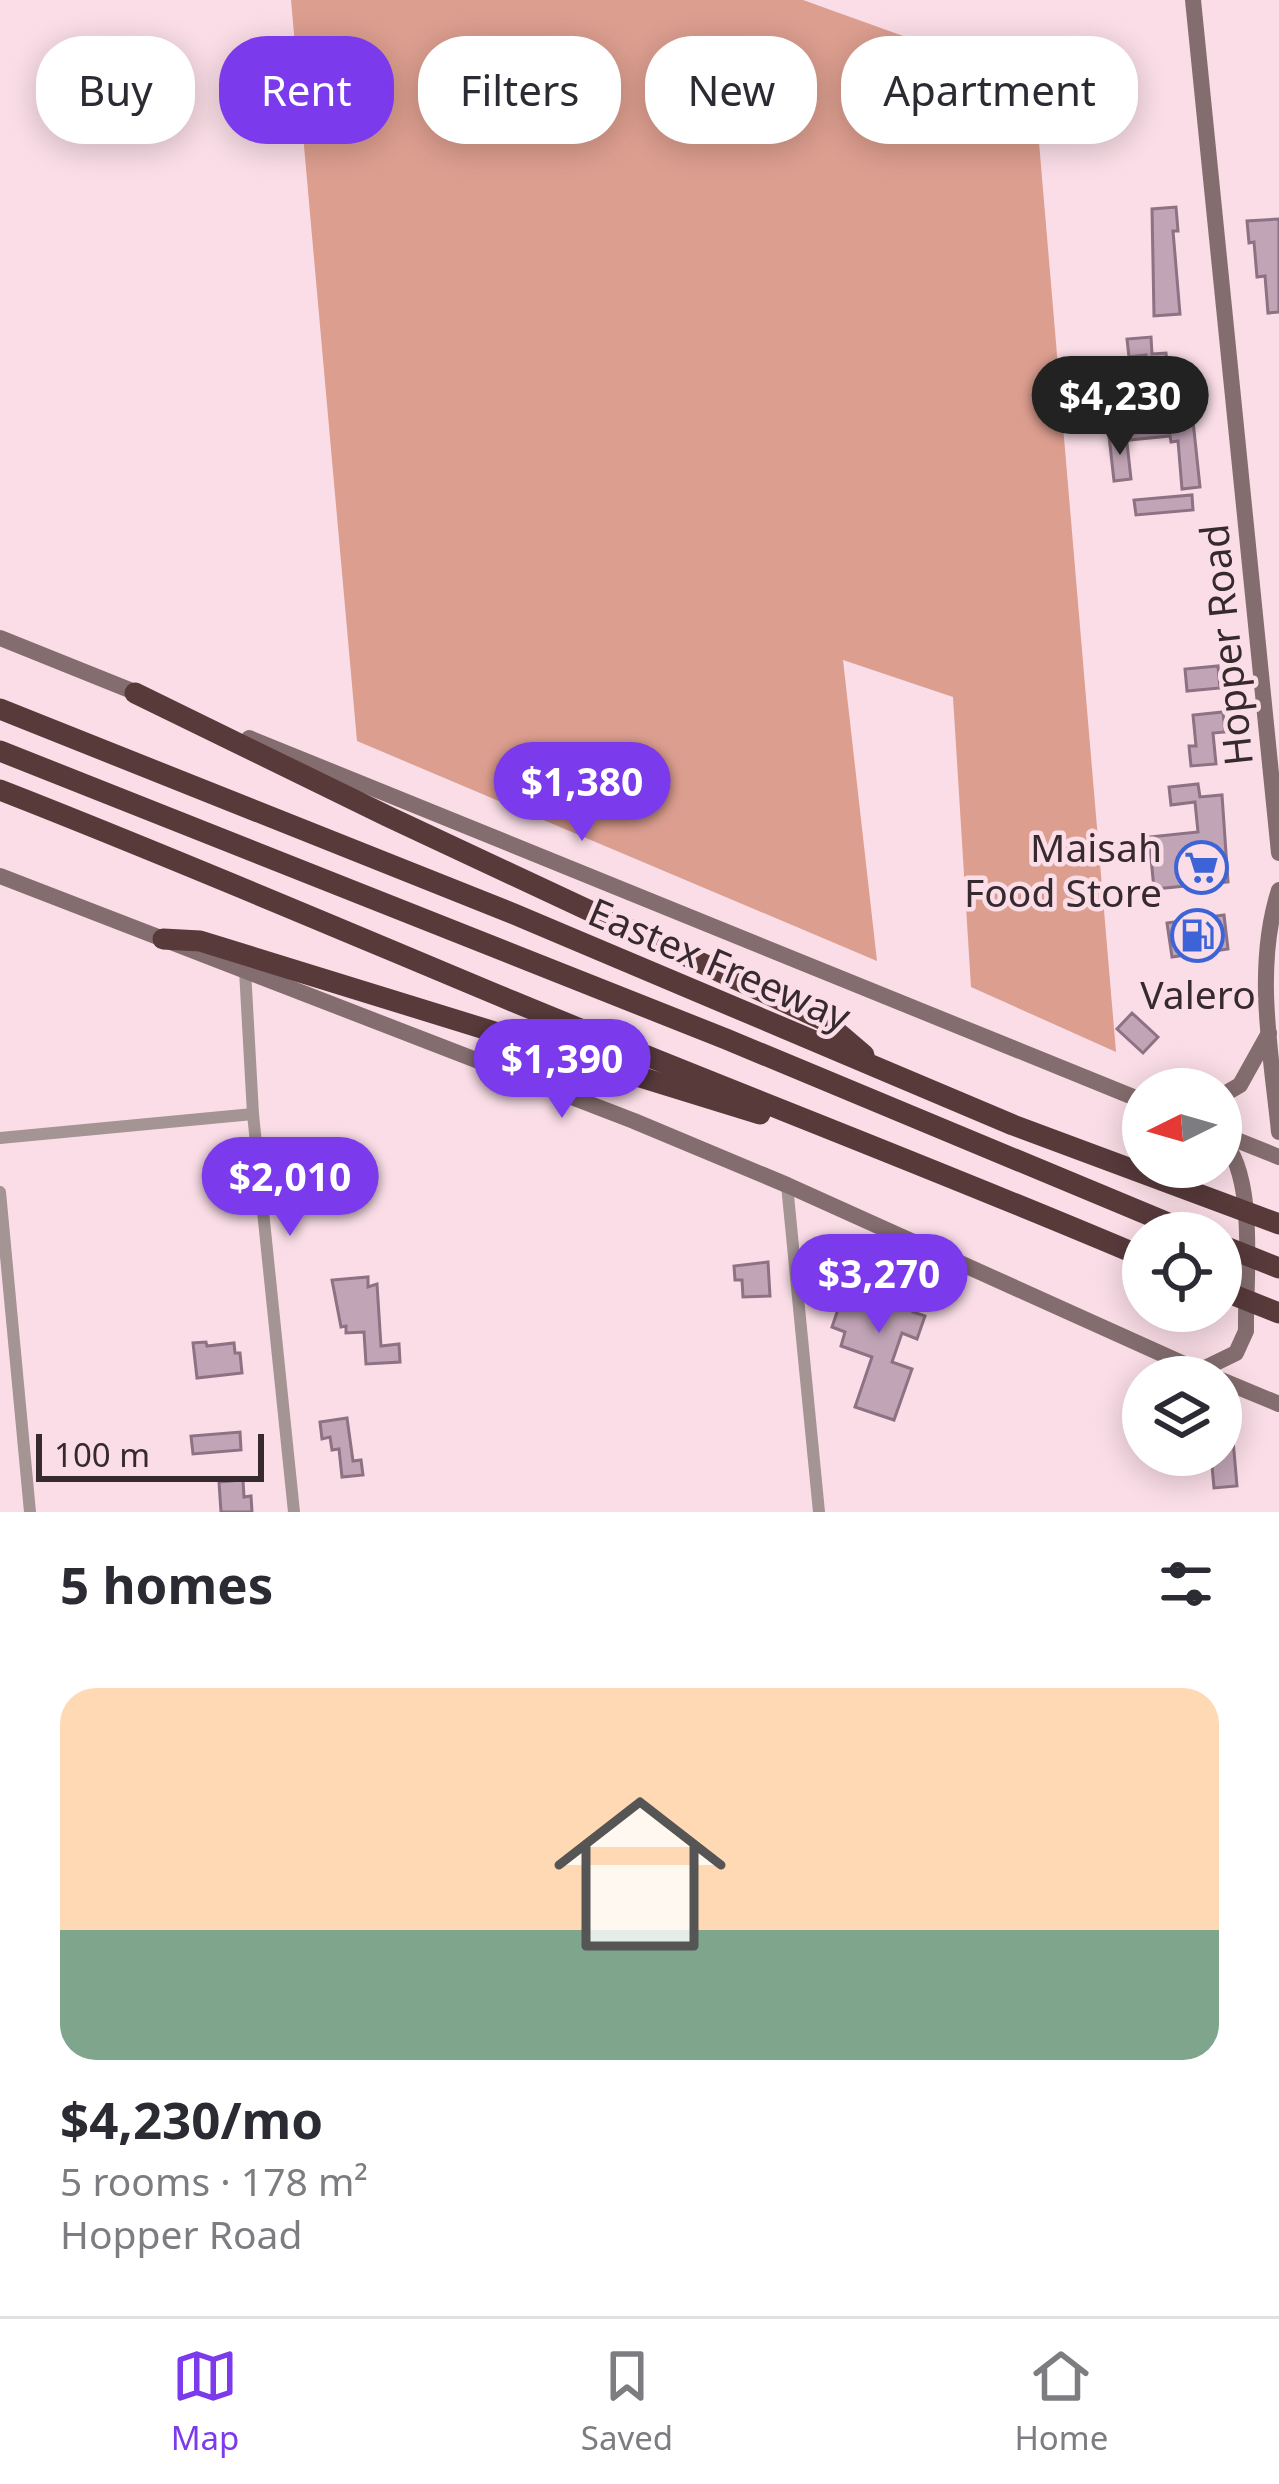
<!DOCTYPE html>
<html lang="en">
<head>
<meta charset="utf-8">
<style>
	:root { --surface:#fff; --page:#f2f2f3; --text:#2b2b33; --muted:#7c7c81; --line:#e1e1e2; --accent:#7c3aed }
	body { margin:0; font-family:"Noto Sans",sans-serif; background:var(--page); color:var(--text); height:100vh; display:flex; flex-direction:column; font-size:45px; white-space:nowrap }
	* { box-sizing:border-box; margin:0 }
	p { font-size:39px; color:var(--muted) }
	.icon { flex:none; width:66px; height:66px; fill:none; stroke:currentColor; stroke-width:2; stroke-linecap:round; stroke-linejoin:round }
	.map { position:relative; height:1512px; overflow:hidden }
	.sheet { display:flex; flex-direction:column; background:var(--surface); flex:1 }
	.sheet>* { flex:none }
	.hud { position:absolute; left:36px; top:36px; width:1209px; height:108px; display:flex; gap:24px }
	.needle { width:78px; rotate:265deg }
	.tools { position:absolute; left:1122px; top:1068px; display:grid; gap:24px }
	.tools a { display:grid; place-items:center; width:120px; height:120px; border-radius:50%; background:var(--surface); box-shadow:0 6px 30px #0003; font-size:60px }
	.scale { position:absolute; left:36px; bottom:30px; width:228px; box-sizing:border-box; padding-left:12px; border:6px solid #372a2e; border-top:0; font-size:33px; line-height:42px; white-space:nowrap; color:#372a2e; -webkit-text-stroke:9px #fadde6; paint-order:stroke }
	.price { position:absolute; translate:-50% -102px; padding:0 27px; border-radius:42px; background:var(--accent); color:#fff; font-size:39px; line-height:78px; filter:drop-shadow(0 3px 6px #0008) }
	.price::after { content:''; position:absolute; left:50%; top:72px; width:36px; height:27px; margin-left:-18px; background:inherit; clip-path:polygon(0 0,100% 0,50% 100%) }
	.price.on { background:#222; color:#fff }
	ul { padding:0; list-style:none }
	li { display:grid; align-content:center; gap:24px; height:636px; padding:0 60px }
	li span { display:grid; place-items:center; height:372px; border-radius:36px; color:#555 }
	li>.icon { margin-inline-start:auto }
	span .icon { width:216px; height:216px; fill:#fffc; stroke-width:1 }
	li b { font-size:51px }
	h2 { display:flex; justify-content:space-between; align-items:center; height:144px; padding:0 60px; font-size:51px }
	.chip { padding:0 42px; border-radius:48px; background:var(--surface); box-shadow:0 6px 30px #0003; font-size:42px; line-height:108px }
	.chip.on { background:var(--accent); color:#fff }
	.tab-bar { display:flex; justify-content:space-around; align-items:center; height:168px; border-top:3px solid var(--line); background:var(--surface); font-size:33px; color:var(--muted) }
	.tab-bar a { display:grid; justify-items:center; gap:6px }
	.tab-bar .on { color:var(--accent) }
	.map>svg:first-child { display:block }
	.forest { fill:#dc9e8f }
	.building { fill:#c1a4b6; stroke:#8d7283; stroke-width:3 }
	.lines { fill:none; stroke-linecap:round; stroke-linejoin:round }
	.minor { stroke:#a49494; stroke-width:12 }
	.secondary { stroke:#846d6e; stroke-width:16 }
	.motorway { stroke:#583a3b; stroke-width:21 }
	.labels { text-anchor:middle; dominant-baseline:central; stroke-width:9; stroke-linejoin:round; paint-order:stroke }
	.street-label { font-size:39px; fill:#372a2e; stroke:#fadde6 }
	.poi-label { font-size:39px; fill:#372a2e; stroke:#fadde6; text-anchor:end }
</style>
</head>
<body>
<div class="map">
<svg width="1279" height="1512" viewBox="0 0 1279 1512">
	<rect width="100%" height="100%" fill="#fadde6"/>
	<polygon class="forest" points="291,0 803,0 1034,83 1116,1052 971,987 953,697 843,660 877,961 357,741"/>
	<g class="building">
		<polygon points="1176,207 1178,231 1173,231 1180,314 1154,316 1152,209"/>
		<polygon points="1279,219 1279,312 1268,313 1265,276 1257,277 1254,242 1249,243 1247,221"/>
		<polygon points="1151,337 1152,354 1166,353 1174,423 1193,421 1200,487 1182,489 1178,441 1171,442 1170,436 1129,440 1127,419 1141,418 1138,384 1148,383 1146,355 1129,357 1127,339"/>
		<polygon points="1126,434 1131,479 1114,481 1109,436"/>
		<polygon points="1192,495 1193,510 1136,515 1134,500"/>
		<polygon points="1218,666 1220,688 1187,691 1185,669"/>
		<polygon points="1223,712 1225,732 1213,733 1216,764 1191,766 1189,746 1196,746 1193,715"/>
		<polygon points="1198,784 1200,797 1222,795 1228,882 1154,889 1149,837 1198,832 1195,802 1171,805 1169,787"/>
		<polygon points="1224,915 1228,949 1172,957 1167,923"/>
		<polygon points="1132,1013 1158,1037 1143,1053 1117,1029"/>
		<polygon points="768,1262 770,1296 743,1297 742,1280 735,1280 734,1266"/>
		<polygon points="852,1268 920,1292 913,1312 925,1316 917,1339 902,1333 892,1362 912,1369 894,1420 855,1407 872,1357 841,1346 845,1332 832,1327"/>
		<polygon points="368,1277 368,1287 377,1284 381,1346 399,1344 400,1362 366,1364 364,1332 346,1333 346,1326 341,1327 332,1280"/>
		<polygon points="206,1342 207,1346 234,1343 235,1353 240,1353 242,1373 197,1378 193,1343"/>
		<polygon points="347,1418 353,1461 361,1460 363,1475 342,1477 339,1449 332,1450 330,1437 322,1439 320,1422"/>
		<polygon points="240,1432 241,1450 193,1454 191,1436"/>
		<polygon points="1233,1440 1237,1486 1214,1488 1211,1455 1221,1455 1221,1441"/>
		<polygon points="243,1480 244,1497 251,1496 252,1512 221,1512 219,1482"/>
	</g>
	<g class="lines">
		<g class="minor">
			<polyline points="245,970 253,1114 294,1512"/>
			<polyline points="0,1138 253,1114"/>
			<polyline points="787,1185 819,1512"/>
			<polyline points="0,1192 30,1512"/>
		</g>
		<g class="secondary">
			<polyline points="1193,0 1279,853"/>
			<polyline points="0,638 147,697"/>
			<polyline points="249,738 1143,1101"/>
			<polyline points="0,876 634,1121 787,1185 1213,1377"/>
			<path d="M1279,890C1254,968 1271,1052 1279,1132"/>
			<polyline points="1221,1096 1240,1085 1269,1033"/>
			<polyline points="1224,1135 1279,1157"/>
			<path d="M1199,1371L1236,1353L1246,1331C1245,1278 1258,1176 1221,1138"/>
			<polyline points="1221,1380 1279,1404"/>
		</g>
		<g class="motorway">
			<polyline points="135,693 387,816 823,1020 864,1055"/>
			<polyline points="0,709 514,914 1013,1125 1279,1224"/>
			<polyline points="0,751 726,1039 1192,1233"/>
			<path d="M0,790C172,857 342,930 512,1001C722,1088 934,1168 1143,1257"/>
			<polyline points="163,939 200,941 760,1114"/>
			<polyline points="1221,1245 1279,1268"/>
			<polyline points="1221,1290 1279,1313"/>
		</g>
	</g>
	<defs>
		<symbol id="supermarket-ring" viewBox="-11 -11 22 22"><circle r="9.5" fill="#fadde6" stroke="#3d64d6" stroke-width="1.5"/><path d="M-6-5.5h2.5l.6 2H6L4.5 2H-2.5L-4.4-4H-6ZM-1.5 3.2a1.3 1.3 0 1 0 .1 0ZM3 3.2a1.3 1.3 0 1 0 .1 0Z" fill="#3d64d6"/></symbol>
		<symbol id="fuel-ring" viewBox="-11 -11 22 22"><circle r="9.5" fill="#fadde6" stroke="#3d64d6" stroke-width="1.5"/><path d="M-5.5-6h7V0h2V4h1.3V-2.5L3-4.5l.8-.8L6-3V5H2.5V1h-1V6h-7ZM-4.2-4.7v3.2H.2V-4.7Z" fill="#3d64d6"/></symbol>
	</defs>
	<g fill-rule="evenodd">
		<use href="#supermarket-ring" x="1172" y="838" width="59" height="59"/>
		<use href="#fuel-ring" x="1168" y="906" width="59" height="59"/>
	</g>
	<g class="labels">
		<g class="street-label">
			<text transform="translate(1225 645) rotate(-96)">Hopper Road</text>
			<text transform="translate(720 963) rotate(23)">Eastex Freeway</text>
		</g>
		<g class="poi-label">
			<text x="1162" y="846">Maisah<tspan x="1162" dy="45">Food Store</tspan></text>
			<text x="1198" y="993" text-anchor="middle">Valero</text>
		</g>
	</g>
</svg>
<div class="tools">
<a><svg class="needle" viewBox="-14 -14 28 28"><path d="M0-13l5 13h-10z" fill="#e53935"/><path d="M0 13l5-13h-10z" fill="#7c7c81"/></svg></a>
<a><svg class="icon" aria-label="locate" viewBox="0 0 24 24"><circle cx="12" cy="12" r="6"/><path d="M12 2v4M12 18v4M2 12h4M18 12h4"/></svg></a>
<a><svg class="icon" aria-label="layers" viewBox="0 0 24 24"><path d="M12 4l9 5-9 5-9-5zM3 14l9 5 9-5"/></svg></a>
</div>
<div class="scale">100 m</div>
<b class="price on" style="left:1120px;top:458px">$4,230</b>
<b class="price" style="left:582px;top:844px">$1,380</b>
<b class="price" style="left:562px;top:1121px">$1,390</b>
<b class="price" style="left:290px;top:1239px">$2,010</b>
<b class="price" style="left:879px;top:1336px">$3,270</b>
<div class="hud">
<a class="chip">Buy</a>
<a class="chip on">Rent</a>
<a class="chip">Filters</a>
<a class="chip">New</a>
<a class="chip">Apartment</a>
</div>
</div>
<section class="sheet">
<h2>5 homes<svg class="icon" aria-label="filters" viewBox="0 0 24 24"><path d="M4 7h16M4 17h16"/><circle cx="9" cy="7" r="2"/><circle cx="15" cy="17" r="2"/></svg></h2>
<ul>
<li><span style="background:linear-gradient(#ffd9b3 65%,#7fa58c 0)"><svg class="icon" aria-label="home" viewBox="0 0 24 24"><path d="M3 11l9-7 9 7M6 9v11h12V9"/></svg></span><div><b>$4,230/mo</b><p>5 rooms · 178 m²</p><p>Hopper Road</p></div></li>
</ul>
</section>
<nav class="tab-bar">
<a class="on"><svg class="icon" aria-label="map" viewBox="0 0 24 24"><path d="M3 6l6-2 6 2 6-2v14l-6 2-6-2-6 2zM9 4v14M15 6v14"/></svg>Map</a>
<a><svg class="icon" aria-label="saved" viewBox="0 0 24 24"><path d="M7 4h10v16l-5-4-5 4z"/></svg>Saved</a>
<a><svg class="icon" aria-label="home" viewBox="0 0 24 24"><path d="M3 11l9-7 9 7M6 9v11h12V9"/></svg>Home</a>
</nav>
</body>
</html>
